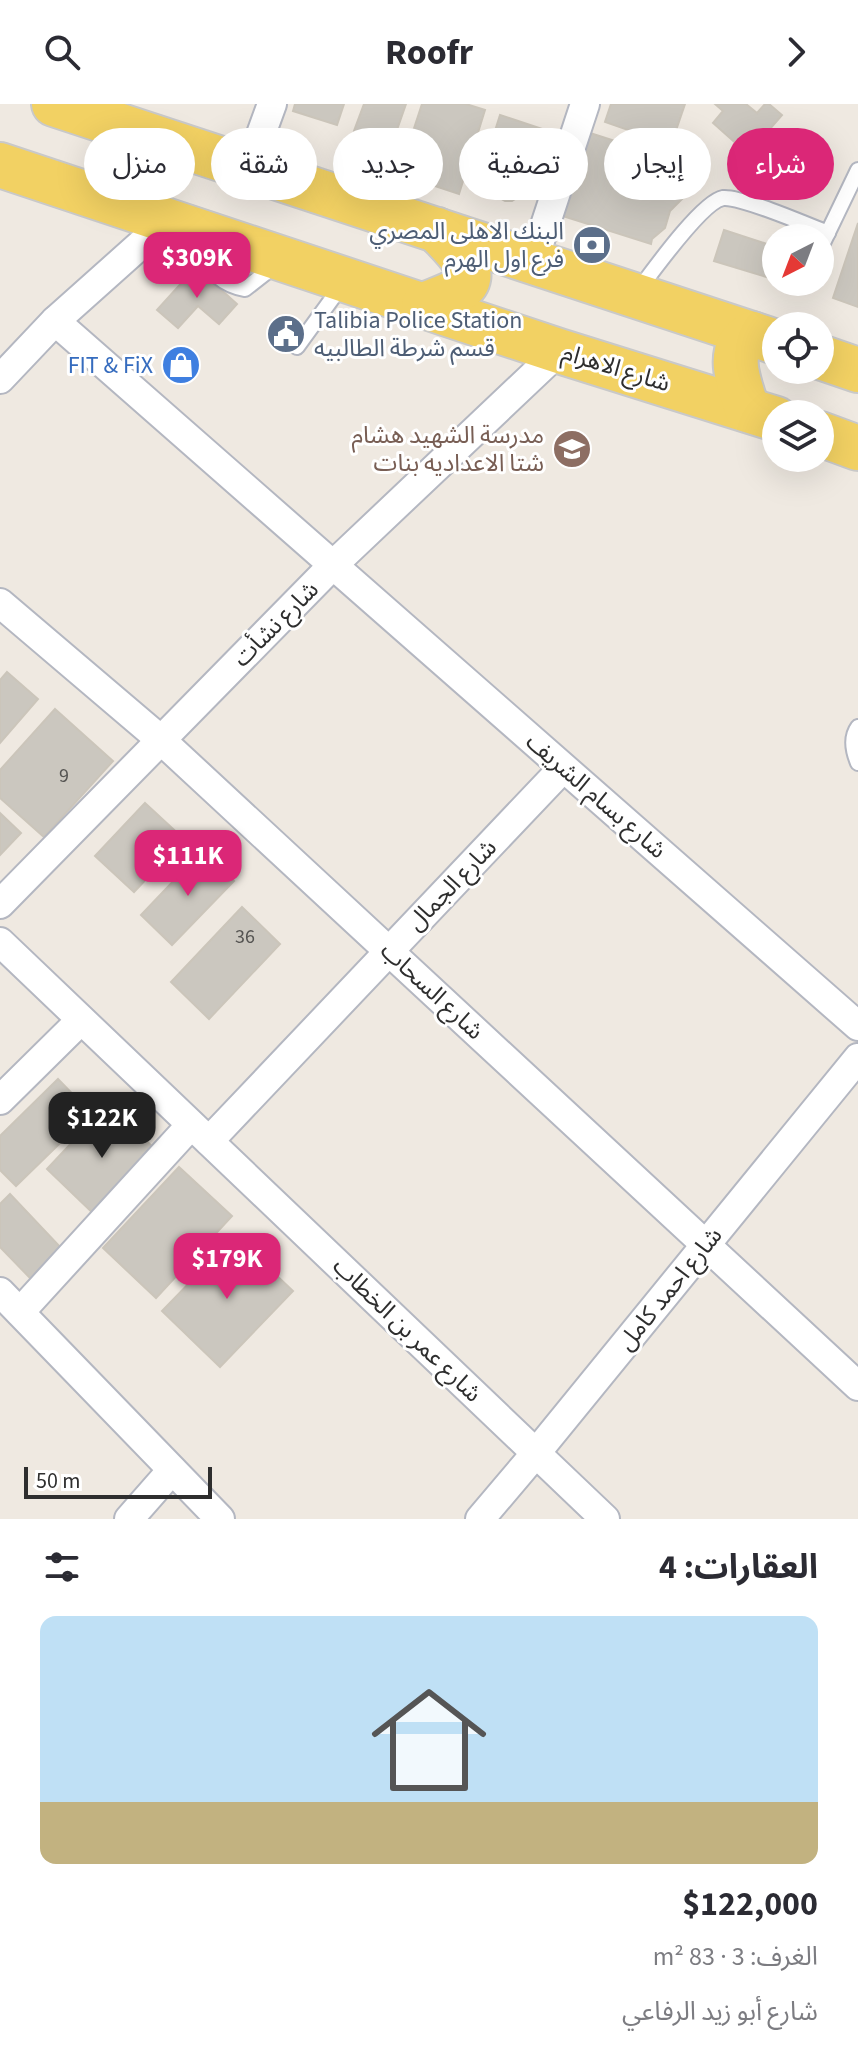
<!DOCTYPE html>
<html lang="ar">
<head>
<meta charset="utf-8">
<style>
	:root { --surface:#fff; --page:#f2f2f3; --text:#2b2b33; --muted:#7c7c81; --line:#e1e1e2; --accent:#db2777 }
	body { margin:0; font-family:"Source Sans 3","Noto Sans Arabic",sans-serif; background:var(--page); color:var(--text); direction:rtl; height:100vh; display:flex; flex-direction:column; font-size:30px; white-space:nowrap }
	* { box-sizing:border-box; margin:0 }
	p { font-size:26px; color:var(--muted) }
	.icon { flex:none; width:44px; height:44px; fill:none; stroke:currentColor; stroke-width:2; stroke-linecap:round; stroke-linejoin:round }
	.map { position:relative; height:1415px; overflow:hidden; direction:ltr }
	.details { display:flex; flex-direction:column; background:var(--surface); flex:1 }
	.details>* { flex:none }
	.guide { position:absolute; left:24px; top:24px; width:810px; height:72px; direction:rtl; display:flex; gap:16px }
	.needle { width:52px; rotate:222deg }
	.buttons { position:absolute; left:762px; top:120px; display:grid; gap:16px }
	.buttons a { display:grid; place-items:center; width:72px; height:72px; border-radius:50%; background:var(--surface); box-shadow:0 8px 32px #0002; font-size:40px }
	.scale { position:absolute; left:24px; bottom:20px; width:188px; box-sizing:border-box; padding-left:8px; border:4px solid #2e2e2e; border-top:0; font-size:22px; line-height:28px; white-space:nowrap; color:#2e2e2e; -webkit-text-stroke:6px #fff; paint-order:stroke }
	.price { position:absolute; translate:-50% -68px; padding:0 18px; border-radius:16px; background:var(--accent); color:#fff; font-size:26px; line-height:52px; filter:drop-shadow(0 2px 4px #0008) }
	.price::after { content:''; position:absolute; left:50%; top:48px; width:24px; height:18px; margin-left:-12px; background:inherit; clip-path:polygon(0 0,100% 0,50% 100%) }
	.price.selected { background:#222; color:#fff }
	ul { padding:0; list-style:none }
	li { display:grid; align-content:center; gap:16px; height:424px; padding:0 40px }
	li+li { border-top:2px solid var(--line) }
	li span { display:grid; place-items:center; height:248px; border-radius:16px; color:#555 }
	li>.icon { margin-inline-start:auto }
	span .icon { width:144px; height:144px; fill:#fffc; stroke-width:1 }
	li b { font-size:34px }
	h2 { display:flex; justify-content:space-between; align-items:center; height:96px; padding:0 40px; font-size:34px }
	.chip { padding:0 28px; border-radius:36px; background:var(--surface); box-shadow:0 8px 32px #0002; font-size:28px; line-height:72px }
	.chip.selected { background:var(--accent); color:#fff }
	header { display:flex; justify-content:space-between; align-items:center; height:104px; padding:0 40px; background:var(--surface); font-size:36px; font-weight:700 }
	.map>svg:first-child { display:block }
	.building { fill:#cbc7bf; stroke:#cbc5ba; stroke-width:2 }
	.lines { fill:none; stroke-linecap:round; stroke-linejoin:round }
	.service-casing { stroke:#b4b7c1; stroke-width:18 }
	.minor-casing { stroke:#b4b7c1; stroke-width:32 }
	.primary-casing { stroke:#c9c9c9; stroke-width:48 }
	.service { stroke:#fff; stroke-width:14 }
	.minor { stroke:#fff; stroke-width:28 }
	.primary { stroke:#f2d163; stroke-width:44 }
	.labels { text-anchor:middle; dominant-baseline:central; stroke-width:6; stroke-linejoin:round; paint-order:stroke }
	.number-label { font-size:20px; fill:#555452 }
	.service-label { font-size:24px; fill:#4e5e75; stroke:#fff; text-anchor:end }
	.shop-label { font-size:24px; fill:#366cbe; stroke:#fff; text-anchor:end }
	.street-label { font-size:24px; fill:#2e2e2e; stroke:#fff }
	.education-label { font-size:24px; fill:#785e54; stroke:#fff; text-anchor:end }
</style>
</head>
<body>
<header><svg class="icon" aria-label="forward" viewBox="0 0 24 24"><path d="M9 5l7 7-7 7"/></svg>Roofr<svg class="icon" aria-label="search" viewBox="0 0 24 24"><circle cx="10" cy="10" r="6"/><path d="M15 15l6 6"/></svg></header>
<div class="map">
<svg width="858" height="1415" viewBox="0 0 858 1415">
	<rect width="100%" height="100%" fill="#efe9e1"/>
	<g class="building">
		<polygon points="295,0 344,0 337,21 293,7"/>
		<polygon points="364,0 406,0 392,40 354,27"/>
		<polygon points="422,0 466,0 485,6 459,90 399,70"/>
		<polygon points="611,0 685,0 671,41 605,18"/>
		<polygon points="715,0 746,0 757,9 765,0 769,0 782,11 748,50 713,19 723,7"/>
		<polygon points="500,11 548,27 529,86 523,84 521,91 512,97 505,97 498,93 494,87 495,75 481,71"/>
		<polygon points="590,29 699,64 693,84 670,107 665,124 652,135 651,140 563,112"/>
		<polygon points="858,119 858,203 833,194"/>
		<polygon points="724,126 776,143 776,176 714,157"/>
		<polygon points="196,163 237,200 219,220 198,202 178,224 157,206"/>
		<polygon points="7,568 38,595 0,639 0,576"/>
		<polygon points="55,605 113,657 44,733 0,694 0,666"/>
		<polygon points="145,699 184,735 134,788 95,752"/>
		<polygon points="0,709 21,729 0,751"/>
		<polygon points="203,746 234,777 172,841 141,811"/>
		<polygon points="242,803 280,840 209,915 171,878"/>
		<polygon points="58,975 91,1009 16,1082 0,1066 0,1032"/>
		<polygon points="108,1000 158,1048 96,1112 47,1065"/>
		<polygon points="179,1063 232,1112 156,1194 103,1144"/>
		<polygon points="10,1090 62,1145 31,1175 0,1143 0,1100"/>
		<polygon points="235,1132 293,1187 220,1263 162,1207"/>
	</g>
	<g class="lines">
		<defs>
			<g id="service">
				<path d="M186,138C204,158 217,181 245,185L277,160"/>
				<polyline points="820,145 858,66"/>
				<path d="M637,188C652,168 702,98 723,94C741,92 807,121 828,129"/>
				<polyline points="297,243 334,192 344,184"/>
				<path d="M858,623C850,634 853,647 858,659"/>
			</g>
			<g id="minor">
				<polyline points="249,63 272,0"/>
				<polyline points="533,158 585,0"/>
				<polyline points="55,217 858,922"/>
				<polyline points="0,275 55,217 167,117"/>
				<polyline points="0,499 161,636 858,1282"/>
				<polyline points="0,800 333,461 559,247"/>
				<polyline points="0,838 605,1415"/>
				<polyline points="0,996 81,916"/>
				<polyline points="209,1037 563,664"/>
				<polyline points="0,1188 220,1415"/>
				<polyline points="20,1208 191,1021"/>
				<polyline points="129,1415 172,1366"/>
				<polyline points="480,1415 536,1349 858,954"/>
			</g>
			<g id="primary">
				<polyline points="54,0 776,238"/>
				<polyline points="0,61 559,247 776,315"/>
				<path d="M424,201C435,196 450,192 460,185C485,169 448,139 437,126"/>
				<polyline points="820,253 858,266"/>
				<path d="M747,305C740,280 723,246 752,230"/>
				<polyline points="820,330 858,344"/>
			</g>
		</defs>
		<use href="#service" class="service-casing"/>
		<use href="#minor" class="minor-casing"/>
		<use href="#primary" class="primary-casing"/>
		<use href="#service" class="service"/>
		<use href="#minor" class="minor"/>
		<use href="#primary" class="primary"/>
	</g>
	<defs>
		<symbol id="bank-disc" viewBox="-11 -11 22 22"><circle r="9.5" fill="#5c6f8a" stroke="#fff"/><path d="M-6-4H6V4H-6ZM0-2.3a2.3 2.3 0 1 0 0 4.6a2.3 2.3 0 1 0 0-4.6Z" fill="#fff"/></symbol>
		<symbol id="civic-disc" viewBox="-11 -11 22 22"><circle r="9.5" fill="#5c6f8a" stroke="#fff"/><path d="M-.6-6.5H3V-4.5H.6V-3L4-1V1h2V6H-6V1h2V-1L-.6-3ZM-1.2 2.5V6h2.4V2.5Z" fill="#fff"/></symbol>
		<symbol id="shop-disc" viewBox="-11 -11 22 22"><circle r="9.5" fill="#3f7fe0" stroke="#fff"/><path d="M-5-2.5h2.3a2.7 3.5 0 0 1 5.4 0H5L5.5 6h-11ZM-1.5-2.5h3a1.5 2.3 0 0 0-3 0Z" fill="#fff"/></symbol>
		<symbol id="school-disc" viewBox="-11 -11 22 22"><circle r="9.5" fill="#8d6e63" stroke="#fff"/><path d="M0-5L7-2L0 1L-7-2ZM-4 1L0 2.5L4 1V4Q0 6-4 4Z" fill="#fff"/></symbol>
	</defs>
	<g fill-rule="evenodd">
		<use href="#bank-disc" x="570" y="119" width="44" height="44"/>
		<use href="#civic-disc" x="264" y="208" width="44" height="44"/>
		<use href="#shop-disc" x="159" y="239" width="44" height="44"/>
		<use href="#school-disc" x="550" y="323" width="44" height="44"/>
	</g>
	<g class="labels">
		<g class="number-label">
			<text x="64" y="672">9</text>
			<text x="245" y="833">36</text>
		</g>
		<g class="service-label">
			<text x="564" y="127">البنك الاهلى المصري<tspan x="564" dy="28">فرع اول الهرم</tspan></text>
			<text x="314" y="216" text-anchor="start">Talibia Police Station<tspan x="314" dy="28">قسم شرطة الطالبيه</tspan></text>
		</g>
		<g class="shop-label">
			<text x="153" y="261">FIT &amp; FiX</text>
		</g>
		<g class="street-label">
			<text transform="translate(616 264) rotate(17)">شارع الاهرام</text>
			<text transform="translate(276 520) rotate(-45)">شارع نشأت</text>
			<text transform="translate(596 692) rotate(41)">شارع بسام الشريف</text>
			<text transform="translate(452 781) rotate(-46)">شارع الجمال</text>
			<text transform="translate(432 887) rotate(43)">شارع السحاب</text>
			<text transform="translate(670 1185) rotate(-51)">شارع احمد كامل</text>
			<text transform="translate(407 1226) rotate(44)">شارع عمر بن الخطاب</text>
		</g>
		<g class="education-label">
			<text x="544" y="331">مدرسة الشهيد هشام<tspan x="544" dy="28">شتا الاعداديه بنات</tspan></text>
		</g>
	</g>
</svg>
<div class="buttons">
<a><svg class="needle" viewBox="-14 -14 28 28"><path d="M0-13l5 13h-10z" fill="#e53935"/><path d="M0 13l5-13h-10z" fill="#7c7c81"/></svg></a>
<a><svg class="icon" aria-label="locate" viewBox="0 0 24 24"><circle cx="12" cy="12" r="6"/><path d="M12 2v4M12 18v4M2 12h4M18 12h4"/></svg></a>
<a><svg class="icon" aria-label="layers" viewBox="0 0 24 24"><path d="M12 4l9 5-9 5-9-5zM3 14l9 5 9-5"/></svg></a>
</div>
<div class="scale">50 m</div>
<b class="price" style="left:197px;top:196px">$309K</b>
<b class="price" style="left:188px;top:794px">$111K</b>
<b class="price selected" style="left:102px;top:1056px">$122K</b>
<b class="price" style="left:227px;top:1197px">$179K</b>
<div class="guide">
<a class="chip selected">شراء</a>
<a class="chip">إيجار</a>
<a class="chip">تصفية</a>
<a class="chip">جديد</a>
<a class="chip">شقة</a>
<a class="chip">منزل</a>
</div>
</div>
<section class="details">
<h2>العقارات: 4<svg class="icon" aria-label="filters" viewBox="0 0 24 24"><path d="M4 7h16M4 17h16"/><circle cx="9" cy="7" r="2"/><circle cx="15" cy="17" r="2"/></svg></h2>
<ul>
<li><span style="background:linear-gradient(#bfe0f5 75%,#c2b280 0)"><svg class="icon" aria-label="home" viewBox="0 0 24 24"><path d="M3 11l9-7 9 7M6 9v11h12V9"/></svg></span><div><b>$122,000</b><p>الغرف: 3 · 83 m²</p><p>شارع أبو زيد الرفاعي</p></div></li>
</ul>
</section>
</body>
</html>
